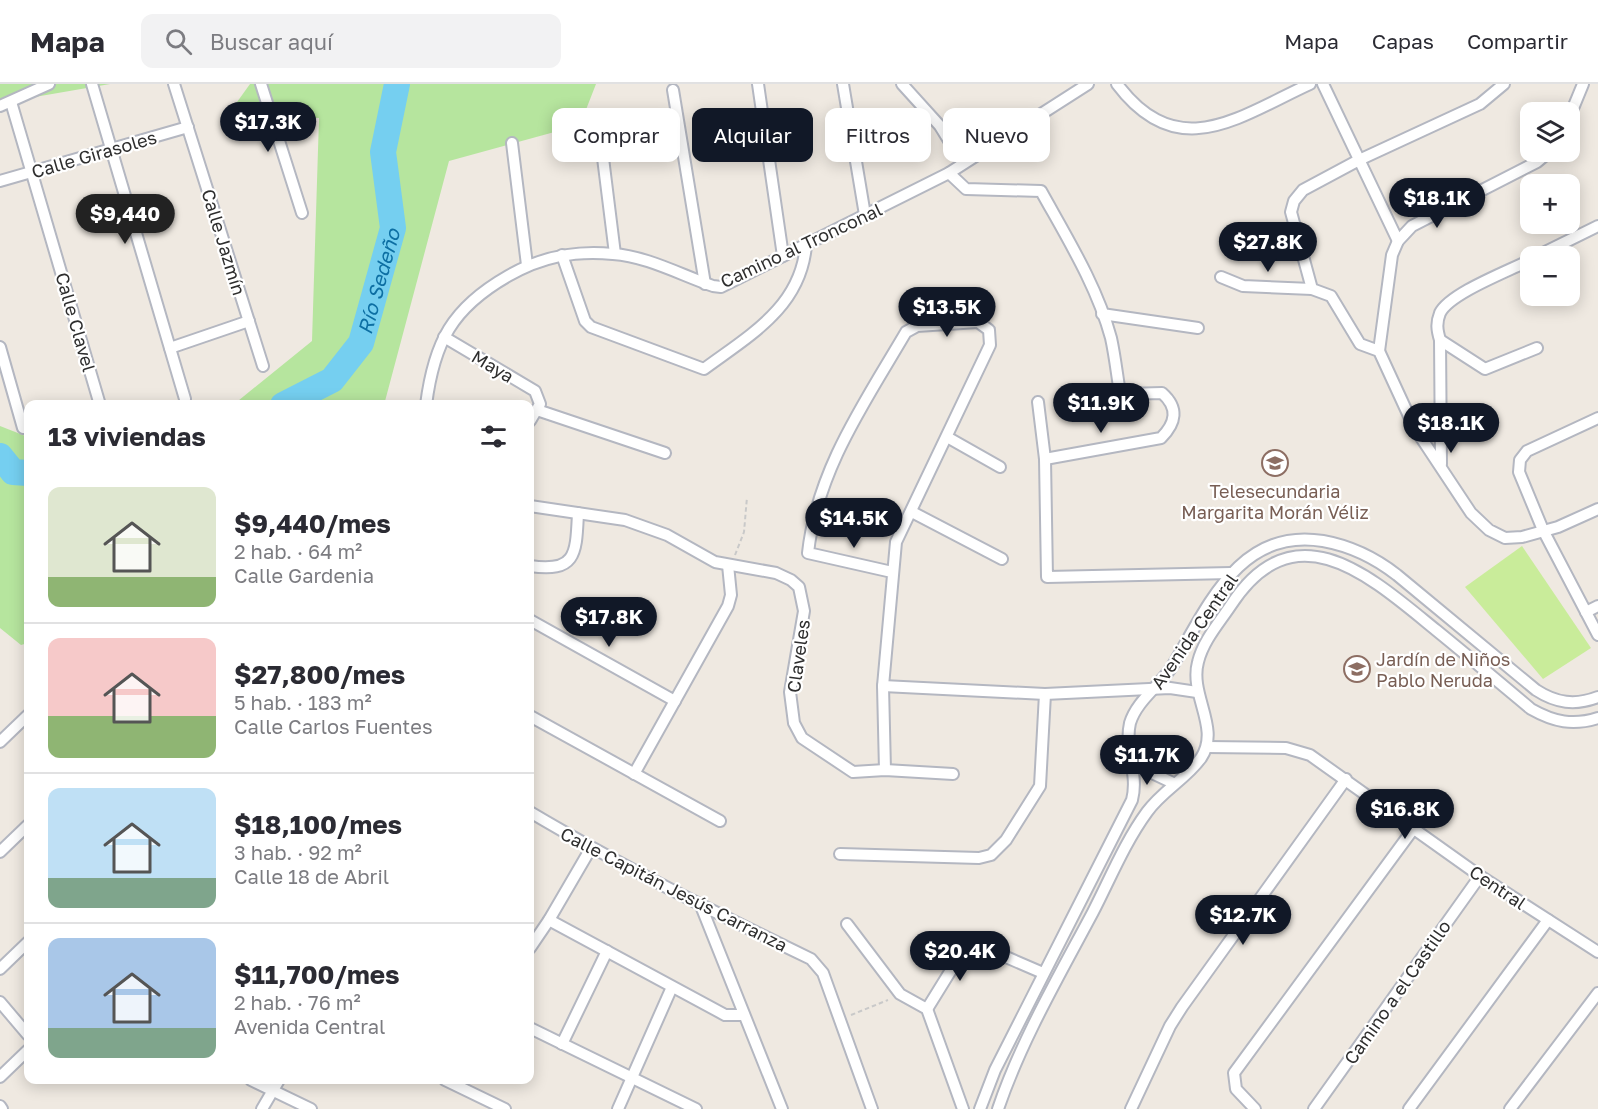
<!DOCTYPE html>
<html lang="es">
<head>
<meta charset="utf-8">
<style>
	:root { --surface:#fff; --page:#f2f2f3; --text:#2b2b33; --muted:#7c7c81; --line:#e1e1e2; --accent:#111827 }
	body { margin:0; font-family:"Golos Text",sans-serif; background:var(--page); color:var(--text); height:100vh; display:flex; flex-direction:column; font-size:22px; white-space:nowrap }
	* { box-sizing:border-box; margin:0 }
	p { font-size:20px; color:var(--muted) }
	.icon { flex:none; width:33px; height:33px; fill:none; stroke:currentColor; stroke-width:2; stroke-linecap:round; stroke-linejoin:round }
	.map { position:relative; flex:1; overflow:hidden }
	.drawer { position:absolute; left:24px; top:316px; width:510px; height:684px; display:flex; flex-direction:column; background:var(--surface); border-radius:12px; box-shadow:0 3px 15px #0003 }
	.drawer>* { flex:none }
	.hud { position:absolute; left:552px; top:24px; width:570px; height:54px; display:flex; gap:12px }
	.tools { position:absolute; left:1520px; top:18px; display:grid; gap:12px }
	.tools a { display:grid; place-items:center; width:60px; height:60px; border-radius:12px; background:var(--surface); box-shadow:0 3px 15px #0003; font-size:30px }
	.price { position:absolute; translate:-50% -51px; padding:0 14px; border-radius:21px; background:var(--accent); color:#fff; font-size:20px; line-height:39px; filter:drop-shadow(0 2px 3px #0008) }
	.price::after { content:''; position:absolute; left:50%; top:36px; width:18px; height:14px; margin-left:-9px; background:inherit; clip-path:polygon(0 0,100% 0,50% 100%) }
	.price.current { background:#222; color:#fff }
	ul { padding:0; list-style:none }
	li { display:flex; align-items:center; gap:18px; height:150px; padding:0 24px }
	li+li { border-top:2px solid var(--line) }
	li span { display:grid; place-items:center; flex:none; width:168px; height:120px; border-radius:12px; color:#555 }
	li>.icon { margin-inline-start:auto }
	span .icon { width:72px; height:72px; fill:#fffc; stroke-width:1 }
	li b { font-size:26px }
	h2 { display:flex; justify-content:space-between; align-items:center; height:72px; padding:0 24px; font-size:26px }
	.tag { padding:0 21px; border-radius:12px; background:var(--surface); box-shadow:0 3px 15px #0003; font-size:21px; line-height:54px }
	.tag.current { background:var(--accent); color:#fff }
	header { display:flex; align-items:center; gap:36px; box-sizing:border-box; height:84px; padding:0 30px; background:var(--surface); border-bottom:2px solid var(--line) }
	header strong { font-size:28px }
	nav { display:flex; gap:33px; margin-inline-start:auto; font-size:21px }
	.search { width:420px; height:54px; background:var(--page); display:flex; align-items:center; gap:15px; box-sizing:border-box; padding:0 21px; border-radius:12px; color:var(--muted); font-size:22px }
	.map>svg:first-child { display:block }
	.green { fill:#b6e59e }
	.pitch { fill:#c9ec9a }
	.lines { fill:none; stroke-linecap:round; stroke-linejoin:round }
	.river { stroke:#75cff0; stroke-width:26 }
	.minor-casing { stroke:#b4b7c1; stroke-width:14 }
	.path { stroke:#c9c9c9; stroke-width:2; stroke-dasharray:4.5 3; stroke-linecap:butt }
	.minor { stroke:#fff; stroke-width:10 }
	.labels { text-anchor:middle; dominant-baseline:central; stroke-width:4.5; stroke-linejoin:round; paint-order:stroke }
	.street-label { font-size:18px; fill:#2e2e2e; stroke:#fff }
	.education-label { font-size:18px; fill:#785e54; stroke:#fff }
	.water-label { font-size:20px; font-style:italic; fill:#0d6fa3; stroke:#fff }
</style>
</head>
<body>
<header>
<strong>Mapa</strong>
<div class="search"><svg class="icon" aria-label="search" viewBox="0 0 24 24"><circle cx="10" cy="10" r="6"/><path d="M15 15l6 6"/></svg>Buscar aquí</div>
<nav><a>Mapa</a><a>Capas</a><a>Compartir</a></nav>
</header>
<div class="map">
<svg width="1598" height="1025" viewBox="0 0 1598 1025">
	<rect width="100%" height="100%" fill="#efe9e1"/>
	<g class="green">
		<polygon points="0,0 110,0 0,19"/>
		<polygon points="250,0 596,0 580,41 449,77 384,321 233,321 312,257 319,34 227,32"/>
		<polygon points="0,342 28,353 28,559 21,561 0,544"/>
	</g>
	<polygon class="pitch" points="1522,462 1591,564 1543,595 1465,503"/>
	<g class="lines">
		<g class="river">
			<path id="s1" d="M283,321L332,296L361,259L393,144L383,68L397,0"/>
			<polyline points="0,372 13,388 28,389"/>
		</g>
		<defs>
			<g id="minor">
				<polyline points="92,0 185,315"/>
				<polyline points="174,0 263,282"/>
				<polyline points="261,0 302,129"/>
				<polyline points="758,0 783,172"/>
				<polyline points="843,0 865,131"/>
				<polyline points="902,0 940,42 963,79"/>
				<path d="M1117,0C1178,81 1238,33 1310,0"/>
				<polyline points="1323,0 1398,157"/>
				<polyline points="1504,0 1480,20 1359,76 1303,106 1294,117 1291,128 1312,205 1331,212 1360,260 1379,267 1414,343 1471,429 1489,446 1505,454 1522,453 1558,443 1598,425"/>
				<polyline points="673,6 705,200"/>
				<polyline points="11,18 100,321"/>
				<polyline points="0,22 49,0"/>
				<polyline points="1569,34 1583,0"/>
				<polyline points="599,42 615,170"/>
				<polyline points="512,59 527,181"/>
				<path d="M949,89L966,105L1041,107C1067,154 1097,202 1111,254C1115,272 1117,291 1120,309"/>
				<polyline points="0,97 188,43"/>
				<path d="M562,171L585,237L591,243L704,285C750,251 801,223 806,161"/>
				<polyline points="1537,172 1598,142"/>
				<polyline points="1221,193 1243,202 1312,205"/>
				<polyline points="1102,230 1198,244"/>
				<polyline points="444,253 535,307 540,320 530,337"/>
				<polyline points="1440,256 1485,285 1537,264"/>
				<polyline points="0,263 23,344"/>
				<polyline points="170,264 249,237"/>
				<polyline points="1379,267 1392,171 1398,157 1412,142 1537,78 1549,68"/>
				<polyline points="1038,318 1045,375 1047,493 1231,489"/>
				<path d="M426,321C434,258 452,224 508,192C541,173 574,166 613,170C646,172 681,191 713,202L721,203L949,89L1088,0"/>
				<polyline points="537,326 665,369"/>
				<polyline points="1598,334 1527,367 1520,376 1519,388 1543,446 1598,551"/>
				<polyline points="947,353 1000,383"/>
				<path d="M1045,375L1161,354C1176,339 1179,324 1162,309L1089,311"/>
				<path d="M1441,380L1440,256C1437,246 1436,239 1440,229C1450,209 1509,187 1530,176"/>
				<polyline points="530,422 625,436 667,451 715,478 776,489 791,496 799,503 804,527 790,608 794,639 802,654 853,688 885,686 953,690"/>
				<polyline points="912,428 1002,475"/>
				<path d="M530,482C577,489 576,469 578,429"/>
				<polyline points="1586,528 1598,522"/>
				<polyline points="530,536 675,617"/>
				<polyline points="883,602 1045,610 1170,604 1197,608"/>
				<polyline points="530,632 720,737"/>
				<polyline points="0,658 28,631"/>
				<polyline points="1207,663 1286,664 1310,671 1480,792 1598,868"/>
				<polyline points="1133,680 1173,699"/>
				<path d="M885,686L883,602L896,458L990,261L989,246L978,238L917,242L906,248C865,318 817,386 808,469L892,488"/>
				<polyline points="634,690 728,522 731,511 728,481"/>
				<path d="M530,728C621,782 716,829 811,875L823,889L872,1025"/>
				<polyline points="0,768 28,741"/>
				<polyline points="840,770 979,774 991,771 1006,756 1040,702 1045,610"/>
				<polyline points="701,822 782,1025"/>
				<polyline points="549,836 725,931 744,931"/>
				<polyline points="847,840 900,910 927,925 963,1025"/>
				<polyline points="530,864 549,836 591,764"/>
				<polyline points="0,885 28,858"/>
				<polyline points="0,918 28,951"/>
				<polyline points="927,925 969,857 1043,889"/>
				<polyline points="530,944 696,1025"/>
				<polyline points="562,960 607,867"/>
				<polyline points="0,993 28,966"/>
				<polyline points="251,996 311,1025"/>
				<polyline points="445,996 505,1025"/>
				<polyline points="0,1022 2,1025"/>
				<polyline points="262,1025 279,996"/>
				<polyline points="618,1025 672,903"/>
				<path d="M980,1025L995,986L1132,716C1139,690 1124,665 1130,639C1137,616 1160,602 1173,581C1208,522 1240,443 1323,457C1351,462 1374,473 1397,491L1536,606C1556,619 1575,622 1598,613"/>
				<path d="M998,1025C1021,957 1059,892 1093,828C1110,795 1125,758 1147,728C1162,707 1186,695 1201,674C1221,644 1189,611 1198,578C1203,557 1219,539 1231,521C1295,423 1371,493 1436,546C1468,572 1500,599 1531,625C1554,638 1573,642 1598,634"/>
				<polyline points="1131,1025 1170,942 1182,923 1346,695"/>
				<polyline points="1255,1025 1236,1005 1234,989 1414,744"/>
				<polyline points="1314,1025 1480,792"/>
				<polyline points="1409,1025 1548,836"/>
				<polyline points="1510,1025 1598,909"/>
			</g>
		</defs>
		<use href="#minor" class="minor-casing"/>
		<g class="path">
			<polyline points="735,471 744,448 747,413"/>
			<polyline points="851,931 888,916"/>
		</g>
		<use href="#minor" class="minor"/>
	</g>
	<defs>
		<symbol id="school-ring" viewBox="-11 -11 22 22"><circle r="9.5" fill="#fff" stroke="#8d6e63" stroke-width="1.5"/><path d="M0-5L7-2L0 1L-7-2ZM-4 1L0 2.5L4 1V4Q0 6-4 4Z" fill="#8d6e63"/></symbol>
	</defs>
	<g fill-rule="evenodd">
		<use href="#school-ring" x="1260" y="364" width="30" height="30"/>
		<use href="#school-ring" x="1342" y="570" width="30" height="30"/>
	</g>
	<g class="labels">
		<g class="street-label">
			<text transform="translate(94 70) rotate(-16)">Calle Girasoles</text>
			<text transform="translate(224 158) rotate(73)">Calle Jazmín</text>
			<text transform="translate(801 161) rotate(-25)">Camino al Tronconal</text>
			<text transform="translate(76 238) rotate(74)">Calle Clavel</text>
			<text transform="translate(493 282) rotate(31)">Maya</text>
			<text transform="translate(1194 547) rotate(-55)">Avenida Central</text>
			<text transform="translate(798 572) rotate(-82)">Claveles</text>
			<text transform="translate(1498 803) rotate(34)">Central</text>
			<text transform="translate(674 805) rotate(27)">Calle Capitán Jesús Carranza</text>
			<text transform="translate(1397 908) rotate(-55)">Camino a el Castillo</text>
		</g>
		<g class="education-label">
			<text x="1275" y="407">Telesecundaria<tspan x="1275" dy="21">Margarita Morán Véliz</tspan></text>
			<text x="1376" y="575" text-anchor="start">Jardín de Niños<tspan x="1376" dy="21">Pablo Neruda</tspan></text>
		</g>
		<g class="water-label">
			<text stroke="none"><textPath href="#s1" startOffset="166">Río Sedeño</textPath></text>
		</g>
	</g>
</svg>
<div class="tools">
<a><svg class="icon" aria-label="layers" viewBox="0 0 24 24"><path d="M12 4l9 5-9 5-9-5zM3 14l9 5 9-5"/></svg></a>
<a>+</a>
<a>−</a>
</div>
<b class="price" style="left:268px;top:69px">$17.3K</b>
<b class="price" style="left:1437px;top:145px">$18.1K</b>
<b class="price current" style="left:125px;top:161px">$9,440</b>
<b class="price" style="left:1268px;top:189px">$27.8K</b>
<b class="price" style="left:947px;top:254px">$13.5K</b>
<b class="price" style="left:1101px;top:350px">$11.9K</b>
<b class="price" style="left:1451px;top:370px">$18.1K</b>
<b class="price" style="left:854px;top:465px">$14.5K</b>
<b class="price" style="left:609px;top:564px">$17.8K</b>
<b class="price" style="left:1147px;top:702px">$11.7K</b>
<b class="price" style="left:1405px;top:756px">$16.8K</b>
<b class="price" style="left:1243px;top:862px">$12.7K</b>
<b class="price" style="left:960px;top:898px">$20.4K</b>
<div class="hud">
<a class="tag">Comprar</a>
<a class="tag current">Alquilar</a>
<a class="tag">Filtros</a>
<a class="tag">Nuevo</a>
</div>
<section class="drawer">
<h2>13 viviendas<svg class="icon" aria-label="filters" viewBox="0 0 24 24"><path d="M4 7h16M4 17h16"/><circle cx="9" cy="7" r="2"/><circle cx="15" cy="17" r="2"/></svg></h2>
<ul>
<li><span style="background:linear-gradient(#dfe7d0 75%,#8fb573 0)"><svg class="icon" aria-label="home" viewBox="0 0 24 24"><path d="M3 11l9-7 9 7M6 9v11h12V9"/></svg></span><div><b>$9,440/mes</b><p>2 hab. · 64 m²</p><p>Calle Gardenia</p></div></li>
<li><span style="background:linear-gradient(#f6c9c9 65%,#8fb573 0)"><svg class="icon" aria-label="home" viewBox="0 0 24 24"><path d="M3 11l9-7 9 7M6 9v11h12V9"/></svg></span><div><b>$27,800/mes</b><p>5 hab. · 183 m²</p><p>Calle Carlos Fuentes</p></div></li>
<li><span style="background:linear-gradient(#bfe0f5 75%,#7fa58c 0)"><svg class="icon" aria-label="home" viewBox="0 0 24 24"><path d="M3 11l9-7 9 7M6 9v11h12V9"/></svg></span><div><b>$18,100/mes</b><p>3 hab. · 92 m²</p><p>Calle 18 de Abril</p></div></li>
<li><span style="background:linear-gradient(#a9c7e8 75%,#7fa58c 0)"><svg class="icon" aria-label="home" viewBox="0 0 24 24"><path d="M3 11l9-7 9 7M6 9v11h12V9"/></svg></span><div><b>$11,700/mes</b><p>2 hab. · 76 m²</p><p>Avenida Central</p></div></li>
</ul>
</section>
</div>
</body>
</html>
